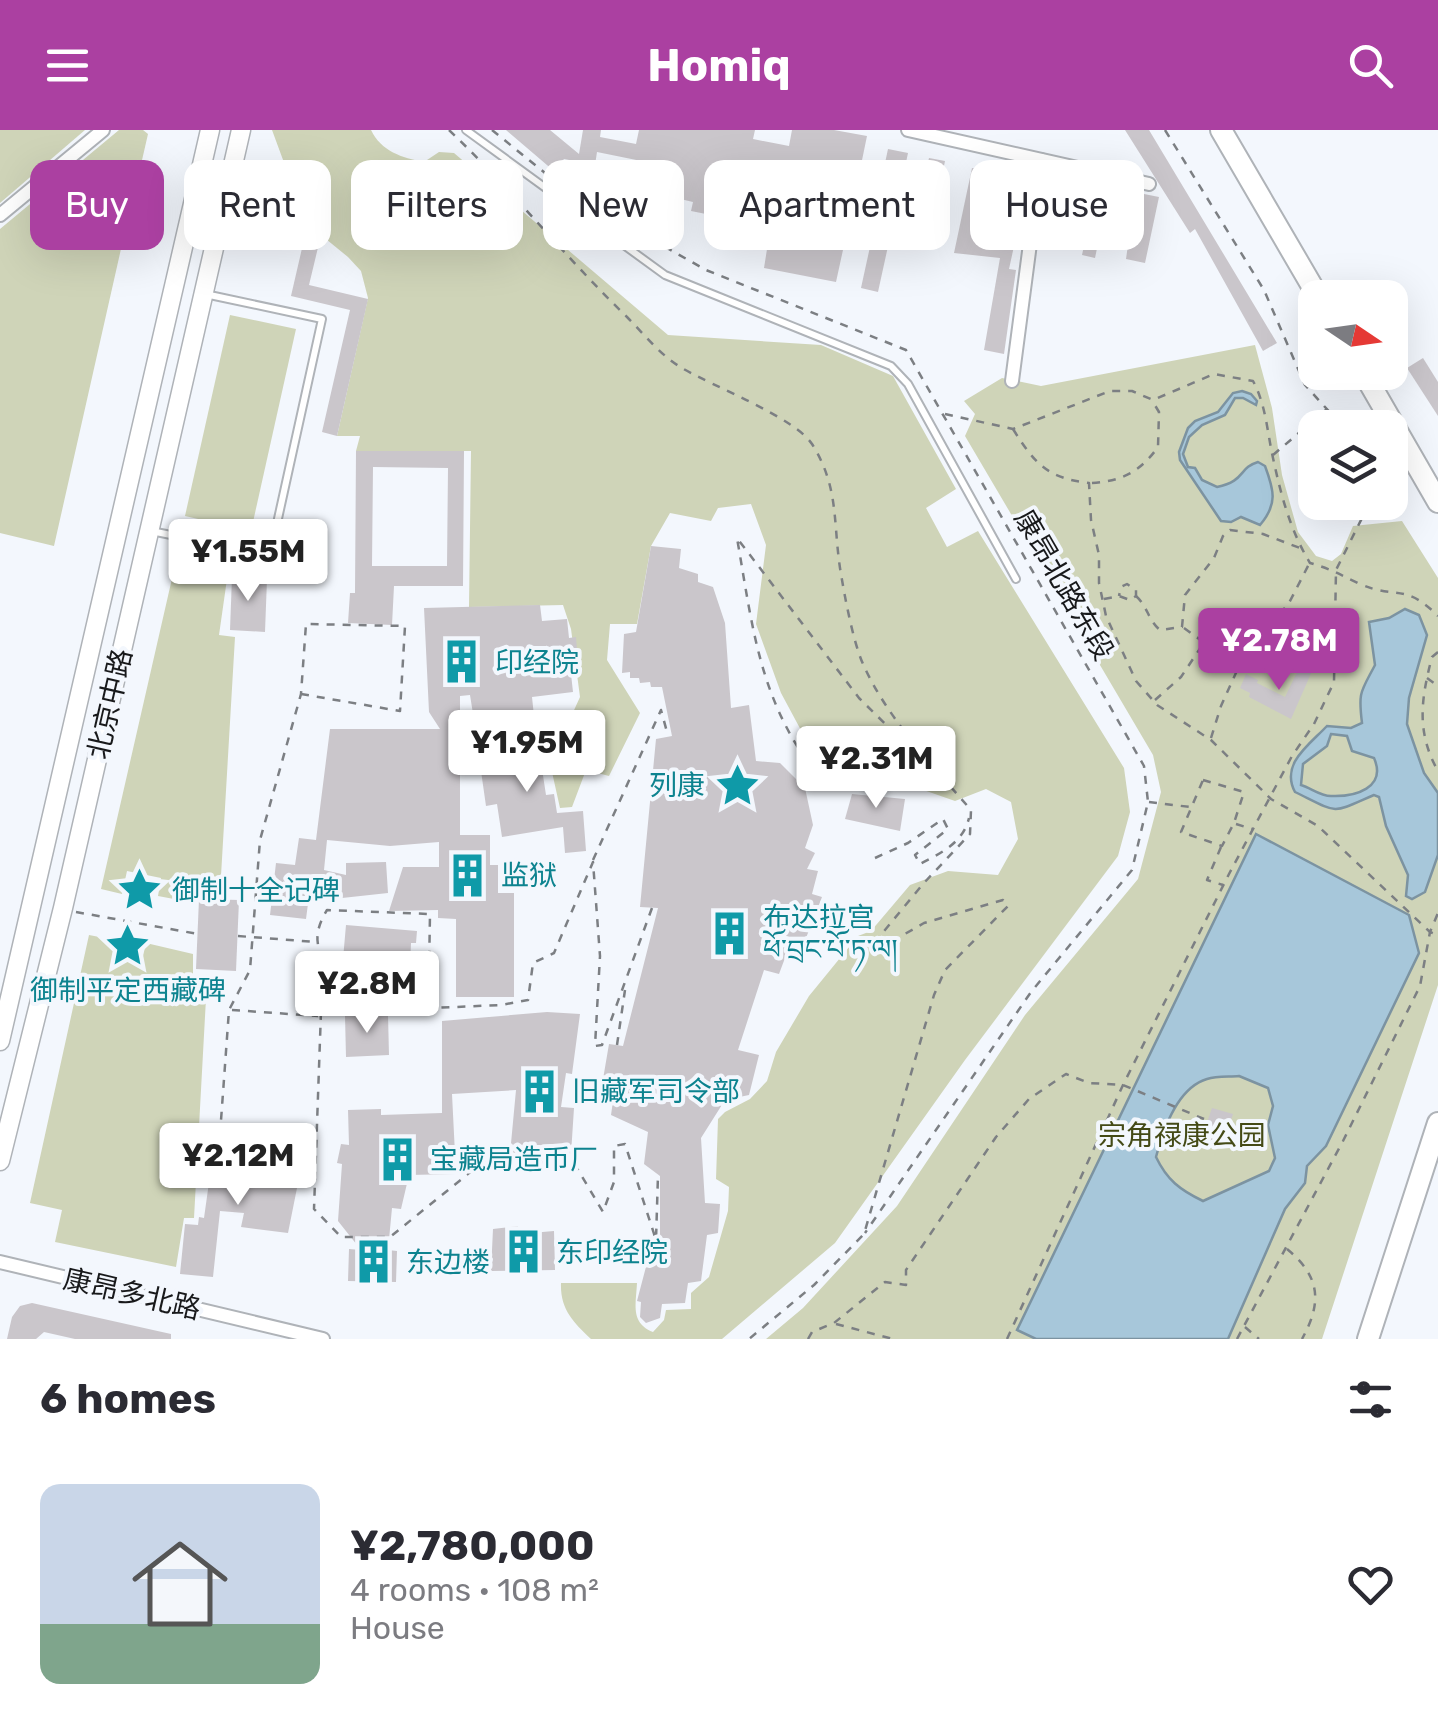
<!DOCTYPE html>
<html lang="en">
<head>
<meta charset="utf-8">
<style>
	:root { --surface:#fff; --page:#f7f7f7; --text:#2b2b33; --muted:#7c7c81; --accent:#ab40a1 }
	body { margin:0; font-family:Rubik,"Noto Sans SC","Noto Serif Tibetan",sans-serif; background:var(--page); color:var(--text); height:100vh; display:flex; flex-direction:column; font-size:38px; white-space:nowrap }
	* { box-sizing:border-box; margin:0 }
	p { font-size:32px; color:var(--muted) }
	.icon { flex:none; width:55px; height:55px; fill:none; stroke:currentColor; stroke-width:2; stroke-linecap:round; stroke-linejoin:round }
	.map { position:relative; height:1209px; overflow:hidden }
	.sheet { display:flex; flex-direction:column; background:var(--surface); flex:1 }
	.sheet>* { flex:none }
	.guide { position:absolute; left:30px; top:30px; width:1380px; height:90px; display:flex; gap:20px }
	.needle { width:65px; rotate:103deg }
	.controls { position:absolute; left:1298px; top:150px; display:grid; gap:20px }
	.controls a { display:grid; place-items:center; width:110px; height:110px; border-radius:20px; background:var(--surface); box-shadow:0 10px 40px #0002; font-size:50px }
	.price { position:absolute; translate:-50% -85px; padding:0 22px; border-radius:10px; background:#fff; color:#222; font-size:32px; line-height:65px; filter:drop-shadow(0 2px 5px #0008) }
	.price::after { content:''; position:absolute; left:50%; top:60px; width:30px; height:22px; margin-left:-15px; background:inherit; clip-path:polygon(0 0,100% 0,50% 100%) }
	.price.active { background:var(--accent); color:#fff }
	ul { padding:0; list-style:none }
	li { display:flex; align-items:center; gap:30px; height:250px; padding:0 40px }
	li span { display:grid; place-items:center; flex:none; width:280px; height:200px; border-radius:20px; color:#555 }
	li>.icon { margin-inline-start:auto }
	span .icon { width:120px; height:120px; fill:#fffc; stroke-width:1 }
	li b { font-size:42px }
	h2 { display:flex; justify-content:space-between; align-items:center; height:120px; padding:0 40px; font-size:42px }
	.pill { padding:0 35px; border-radius:20px; background:var(--surface); box-shadow:0 10px 40px #0002; font-size:35px; line-height:90px }
	.pill.active { background:var(--accent); color:#fff }
	header { display:flex; justify-content:space-between; align-items:center; height:130px; padding:0 40px; background:var(--accent); color:#fff; font-size:45px; font-weight:700 }
	.map>svg:first-child { display:block }
	.green { fill:#cfd4b8 }
	.water { fill:#a7c7da; stroke:#7c93a1; stroke-width:2.5; fill-rule:evenodd }
	.building { fill:#cac6cb; fill-rule:evenodd }
	.lines { fill:none; stroke-linecap:round; stroke-linejoin:round }
	.lane-casing { stroke:#afb3b8; stroke-width:10 }
	.street-casing { stroke:#afb3b8; stroke-width:16 }
	.secondary-casing { stroke:#afb3b8; stroke-width:21 }
	.primary-casing { stroke:#afb3b8; stroke-width:24 }
	.path { stroke:#7c7f83; stroke-width:2.5; stroke-dasharray:8 8; stroke-linecap:butt }
	.lane { stroke:#fff; stroke-width:6 }
	.street { stroke:#fff; stroke-width:12 }
	.secondary { stroke:#fff; stroke-width:18 }
	.primary { stroke:#fff; stroke-width:20 }
	.labels { text-anchor:middle; dominant-baseline:central; stroke-width:8; stroke-linejoin:round; paint-order:stroke }
	.street-label { font-size:28px; fill:#18191b; stroke:#f3f7fd }
	.culture-label { font-size:28px; fill:#0d838f; stroke:#f3f7fd; text-anchor:start }
	.park-label { font-size:28px; fill:#444a16; stroke:#f3f7fd }
</style>
</head>
<body>
<header><svg class="icon" aria-label="menu" viewBox="0 0 24 24"><path d="M4 6h16M4 12h16M4 18h16"/></svg>Homiq<svg class="icon" aria-label="search" viewBox="0 0 24 24"><circle cx="10" cy="10" r="6"/><path d="M15 15l6 6"/></svg></header>
<div class="map">
<svg width="1438" height="1209" viewBox="0 0 1438 1209">
	<rect width="100%" height="100%" fill="#f3f7fd"/>
	<g class="green">
		<polygon points="0,0 85,0 0,73"/>
		<polygon points="119,0 143,0 148,4 134,65 104,59 94,102 123,110 54,416 0,403 0,99"/>
		<path d="M272,0H371C381,21 402,28 424,32L439,22L454,23L668,205L821,215L893,246L956,359L926,378L947,417L978,401L1124,638L1130,682L1118,726L965,930L835,1113L722,1209H591C573,1192 560,1179 561,1153H637C636,1174 630,1193 653,1202L664,1190L666,1180L691,1179V1163L709,1147L728,1081L729,1057L716,1049L718,989L725,982L750,969L767,951L776,922L809,866L858,806L871,801L910,755L948,741L998,745L1018,709L1011,672L986,659L955,671L892,649L868,645L839,621L810,617L781,563L756,494L766,415L751,374L718,378L711,391L670,383L651,416L637,494H610L607,530L640,583L609,646L586,640L572,677L560,678L550,633L580,567L571,499L563,475L469,477L471,321H356L360,306H337L368,168L361,141L348,127L321,105L313,103L317,84L310,82L293,57Z"/>
		<polygon points="264,38 272,40 284,71 285,90 290,97 289,101 251,93"/>
		<polygon points="230,185 296,199 251,401 185,386"/>
		<polygon points="1255,215 1272,278 1282,345 1298,402 1316,426 1332,431 1341,424 1353,396 1402,391 1438,448 1438,855 1322,1209 766,1209 803,1178 897,1076 1025,885 1138,749 1161,662 1153,625 965,306 975,284 964,271 1002,248 1041,256"/>
		<polygon points="176,431 228,442 219,505 235,507 220,763 198,764 195,773 158,766 161,748 127,741 122,764 101,759"/>
		<polygon points="89,805 115,810 112,828 141,835 146,813 193,824 193,847 207,850 194,1088 184,1088 176,1137 55,1112 62,1080 30,1073"/>
	</g>
	<g class="water">
		<path d="M1242,261L1251,264L1257,271L1256,275L1243,268H1235L1225,285L1202,295L1189,307L1183,324L1188,337L1195,338L1202,350L1217,357C1246,351 1238,338 1258,332L1265,336C1274,360 1278,374 1260,395L1241,387L1231,392L1221,391L1180,330L1179,322L1188,298L1195,291L1218,282L1233,263Z"/>
		<path d="M1405,479L1419,485L1427,505L1409,568L1407,594L1424,643L1438,663V725L1425,762L1412,769L1406,766L1408,745L1386,696L1379,667L1374,665C1330,684 1340,684 1295,662C1280,634 1309,615 1327,596L1351,598L1362,593C1358,561 1361,562 1375,535L1369,492L1389,488ZM1331,604L1347,606L1352,621L1374,628C1387,658 1355,667 1331,666C1320,666 1311,658 1301,655L1303,634L1327,616Z"/>
		<path d="M1256,704L1409,785L1419,823L1326,1016L1307,1036L1305,1053L1285,1079L1228,1209H1036L1017,1200ZM1239,946L1268,958L1273,976L1268,995L1275,1028L1269,1041L1203,1071C1180,1060 1167,1050 1156,1027C1163,1000 1177,958 1207,949C1217,946 1229,947 1239,946Z"/>
	</g>
	<g class="building">
		<polygon points="506,0 550,0 579,24 583,0 601,0 600,7 636,14 639,0 755,0 753,9 789,16 792,0 834,0 867,6 855,64 828,58 821,91 848,97 836,152 764,138 776,63 743,57 736,90 691,81 693,72 676,68 678,58 653,53 656,34 597,22 595,35 564,29 554,41"/>
		<polygon points="1125,0 1149,0 1277,213 1263,221 1195,99 1190,103"/>
		<polygon points="888,19 908,23 895,84 875,80"/>
		<polygon points="929,28 945,31 927,116 910,112"/>
		<polygon points="972,38 1029,48 1009,139 1016,140 1004,224 984,220 1000,128 954,123"/>
		<polygon points="1096,58 1111,61 1107,78 1135,85 1139,63 1159,67 1145,133 1126,129 1128,115 1099,109 1095,128 1082,125"/>
		<polygon points="306,101 321,105 309,155 368,169 337,306 322,302 350,180 291,166"/>
		<polygon points="873,103 890,107 878,162 861,158"/>
		<polygon points="1423,228 1438,252 1438,286 1407,238"/>
		<path d="M356,321H464L463,456H394L392,495L348,493L350,463H355ZM373,337L448,338L447,436H372Z"/>
		<polygon points="651,416 681,419 679,438 698,444 698,452 713,457 725,493 731,578 749,575 756,631 780,633 805,658 813,695 805,718 815,723 807,739 818,741 812,764 822,767 797,831 785,828 779,844 764,840 738,920 759,925 749,965 725,970 701,1008 705,1073 720,1074 718,1103 707,1105 701,1151 688,1153 685,1173 662,1174 660,1188 646,1193 640,1187 641,1172 637,1171 652,1114 660,1113 660,1046 644,1034 648,1002 611,985 615,957 602,955 609,914 623,916 658,778 640,777 656,609 672,606 662,557 651,557 650,552 640,553 639,548 630,548 630,542 622,543 624,504 636,502"/>
		<polygon points="232,447 267,449 265,502 230,500"/>
		<polygon points="540,475 542,491 567,489 569,508 576,507 579,543 571,544 573,562 532,567 534,586 474,590 470,565 460,566 460,705 490,705 490,735 498,735 498,763 514,763 514,867 456,867 456,789 438,788 438,780 389,781 403,737 439,737 439,712 390,716 327,710 324,740 346,745 346,733 386,732 388,763 342,768 309,766 306,789 270,785 276,733 295,735 299,708 316,710 330,599 440,599 429,582 424,478"/>
		<polygon points="1301,534 1313,539 1291,589 1249,567 1250,563 1240,558 1246,544 1258,550 1257,553 1285,567"/>
		<polygon points="523,607 524,615 538,613 546,665 554,664 557,683 583,681 586,721 565,723 563,697 502,707 497,674 486,676 481,641 493,639 489,612"/>
		<polygon points="852,664 905,669 900,701 845,689"/>
		<polygon points="199,769 239,770 236,841 196,839"/>
		<polygon points="346,795 417,801 416,813 411,813 410,835 343,829"/>
		<polygon points="547,882 580,884 572,944 566,943 561,977 574,978 571,1024 510,1024 516,960 452,964 456,1044 409,1045 401,1079 392,1078 388,1120 397,1121 396,1152 348,1151 349,1119 361,1120 338,1091 342,1034 337,1033 341,1014 349,1015 348,980 381,979 381,985 442,983 442,891"/>
		<polygon points="388,885 389,925 346,927 345,886"/>
		<polygon points="1212,978 1233,984 1223,1014 1202,1007"/>
		<polygon points="213,1024 256,1032 255,1037 300,1043 288,1103 241,1097 244,1083 220,1081 213,1147 180,1144 185,1094 198,1095 199,1087 204,1088"/>
		<polygon points="518,1096 519,1104 554,1101 555,1140 491,1141 493,1099"/>
		<polygon points="32,1173 171,1204 171,1209 75,1209 44,1202 36,1209 7,1209 12,1187 20,1176"/>
	</g>
	<g class="lines">
		<defs>
			<g id="lane">
				<polyline points="466,0 665,145 891,236 908,254 1016,449"/>
				<polyline points="151,401 270,425 322,189 205,164"/>
			</g>
			<g id="street">
				<polyline points="908,0 1149,54"/>
				<polyline points="0,85 103,0"/>
				<polyline points="1012,251 1041,30"/>
				<polyline points="0,1132 323,1209"/>
			</g>
			<g id="secondary">
				<polyline points="0,911 210,0"/>
				<polyline points="0,1031 63,778 241,0"/>
			</g>
			<g id="primary">
				<polyline points="1221,0 1319,168"/>
				<polyline points="1363,242 1438,372"/>
				<polyline points="1368,1209 1438,993"/>
			</g>
		</defs>
		<use href="#lane" class="lane-casing"/>
		<use href="#street" class="street-casing"/>
		<use href="#secondary" class="secondary-casing"/>
		<use href="#primary" class="primary-casing"/>
		<g class="path">
			<path d="M449,0C511,59 565,127 627,187C644,204 661,226 682,238C714,257 794,287 812,314C839,357 833,391 840,438C844,463 853,512 863,534C887,588 933,636 971,680L970,704L923,754L875,812L877,820L924,793L1003,770L1008,776L945,840L934,865L864,1104L814,1155L749,1209"/>
			<polyline points="492,0 545,43"/>
			<polyline points="1165,0 1264,160 1305,255 1344,298"/>
			<polyline points="555,51 582,70 706,140 906,220 1144,636 1148,672 1132,740 1031,862 865,1103"/>
			<path d="M945,284L1013,299L1110,261H1132L1153,270L1214,244L1253,251C1266,275 1267,301 1273,328C1281,365 1290,400 1310,433C1329,438 1343,446 1360,454C1396,470 1404,452 1438,486"/>
			<path d="M1013,299C1035,334 1047,348 1089,353L1091,390L1099,425V453L1106,486L1136,551L1157,575L1211,610L1271,669L1318,696L1430,802L1438,805"/>
			<polyline points="1273,325 1327,279"/>
			<path d="M1092,353C1122,351 1140,342 1158,317L1159,282L1153,272"/>
			<path d="M1136,466C1148,477 1148,490 1160,500L1182,497L1185,465L1214,428L1223,406L1230,400L1263,404L1300,418"/>
			<polyline points="1104,469 1119,466 1130,470 1136,466 1136,460 1127,454 1121,457 1119,466"/>
			<polyline points="1184,498 1202,511"/>
			<path d="M1438,522L1432,527C1421,569 1416,602 1438,641"/>
			<polyline points="1427,548 1438,556"/>
			<polyline points="301,564 400,581 405,496 306,494 301,564 260,710 250,840 229,880 219,1018 316,1019"/>
			<polyline points="1155,570 1181,547 1207,508 1219,505 1243,515 1253,511"/>
			<polyline points="1211,608 1221,576 1244,525 1289,473 1309,434"/>
			<polygon points="1203,650 1244,662 1234,693 1222,716 1181,702"/>
			<path d="M826,656C760,577 754,505 737,408L859,568L944,652"/>
			<polyline points="1149,672 1190,677"/>
			<polyline points="1236,694 1252,699"/>
			<polyline points="1221,717 1207,750 1223,755"/>
			<path d="M875,728L908,713L943,689L948,699L915,725L920,734C941,723 963,713 969,688"/>
			<polyline points="593,730 661,580 667,602"/>
			<polyline points="652,778 602,915 595,916 600,826 593,732 554,823 533,833 528,870 501,875 432,878 429,844 333,842 322,853 314,1079 341,1107 390,1107 489,1027 506,1026 577,1038 603,1082 614,1052 614,1016 625,1014 656,1110 658,1045"/>
			<polyline points="76,782 198,804"/>
			<polyline points="238,806 315,812"/>
			<path d="M333,842C315,820 312,805 327,780L430,784L429,842"/>
			<polyline points="232,880 318,886"/>
			<polyline points="617,915 625,860"/>
			<path d="M1287,1119C1321,1147 1322,1173 1302,1209"/>
			<polyline points="836,1194 893,1209"/>
			<polyline points="1245,1197 1259,1209"/>
			<polyline points="808,1209 812,1202 834,1193 885,1152 906,1155 906,1140 996,1007 1029,969 1066,944 1089,953 1123,955 1204,989"/>
			<polyline points="1007,1209 1123,955 1229,744 1292,626 1314,594 1334,552 1336,440 1362,388 1366,372"/>
			<polyline points="1237,1209 1343,1011 1420,856 1430,802 1438,783"/>
		</g>
		<use href="#lane" class="lane"/>
		<use href="#street" class="street"/>
		<use href="#secondary" class="secondary"/>
		<use href="#primary" class="primary"/>
	</g>
	<defs>
		<symbol id="building-bare" viewBox="-9 -9 18 18"><path d="M-4-6H4V6H1V3H-1V6H-4ZM-2.5-4.3h1.7v1.8h-1.7ZM.8-4.3h1.7v1.8H.8ZM-2.5-1h1.7V.8h-1.7ZM.8-1h1.7V.8H.8Z" fill="#0f9aa8" stroke="#f3f7fd" stroke-width="2.5" paint-order="stroke"/></symbol>
		<symbol id="sight-bare" viewBox="-9 -9 18 18"><path d="M0-6L1.8-2.2L6-1.7L2.9 1.2L3.7 5.4L0 3.3L-3.7 5.4L-2.9 1.2L-6-1.7L-1.8-2.2Z" fill="#0f9aa8" stroke="#f3f7fd" stroke-width="2.5" paint-order="stroke"/></symbol>
	</defs>
	<g fill-rule="evenodd">
		<use href="#building-bare" x="430" y="500" width="63" height="63"/>
		<use href="#sight-bare" x="706" y="624" width="63" height="63"/>
		<use href="#building-bare" x="436" y="714" width="63" height="63"/>
		<use href="#sight-bare" x="108" y="728" width="63" height="63"/>
		<use href="#building-bare" x="698" y="772" width="63" height="63"/>
		<use href="#sight-bare" x="96" y="784" width="63" height="63"/>
		<use href="#building-bare" x="508" y="930" width="63" height="63"/>
		<use href="#building-bare" x="366" y="998" width="63" height="63"/>
		<use href="#building-bare" x="492" y="1090" width="63" height="63"/>
		<use href="#building-bare" x="342" y="1100" width="63" height="63"/>
	</g>
	<g class="labels">
		<g class="street-label">
			<text transform="translate(1064 455) rotate(60)">康昂北路东段</text>
			<text transform="translate(110 574) rotate(-77)">北京中路</text>
			<text transform="translate(132 1164) rotate(13)">康昂多北路</text>
		</g>
		<g class="culture-label">
			<text x="495" y="532">印经院</text>
			<text x="705" y="655" text-anchor="end">列康</text>
			<text x="501" y="745">监狱</text>
			<text x="172" y="760">御制十全记碑</text>
			<text x="763" y="787">布达拉宫<tspan x="763" dy="32">ཕོ་བྲང་པོ་ཏ་ལ།</tspan></text>
			<text x="128" y="860" text-anchor="middle">御制平定西藏碑</text>
			<text x="572" y="961">旧藏军司令部</text>
			<text x="430" y="1029">宝藏局造币厂</text>
			<text x="556" y="1122">东印经院</text>
			<text x="406" y="1132">东边楼</text>
		</g>
		<g class="park-label">
			<text x="1182" y="1005">宗角禄康公园</text>
		</g>
	</g>
</svg>
<div class="controls">
<a><svg class="needle" viewBox="-14 -14 28 28"><path d="M0-13l5 13h-10z" fill="#e53935"/><path d="M0 13l5-13h-10z" fill="#7c7c81"/></svg></a>
<a><svg class="icon" aria-label="layers" viewBox="0 0 24 24"><path d="M12 4l9 5-9 5-9-5zM3 14l9 5 9-5"/></svg></a>
</div>
<b class="price" style="left:248px;top:474px">¥1.55M</b>
<b class="price active" style="left:1279px;top:563px">¥2.78M</b>
<b class="price" style="left:527px;top:665px">¥1.95M</b>
<b class="price" style="left:876px;top:681px">¥2.31M</b>
<b class="price" style="left:367px;top:906px">¥2.8M</b>
<b class="price" style="left:238px;top:1078px">¥2.12M</b>
<div class="guide">
<a class="pill active">Buy</a>
<a class="pill">Rent</a>
<a class="pill">Filters</a>
<a class="pill">New</a>
<a class="pill">Apartment</a>
<a class="pill">House</a>
</div>
</div>
<section class="sheet">
<h2>6 homes<svg class="icon" aria-label="filters" viewBox="0 0 24 24"><path d="M4 7h16M4 17h16"/><circle cx="9" cy="7" r="2"/><circle cx="15" cy="17" r="2"/></svg></h2>
<ul>
<li><span style="background:linear-gradient(#c9d6e8 70%,#7fa58c 0)"><svg class="icon" aria-label="home" viewBox="0 0 24 24"><path d="M3 11l9-7 9 7M6 9v11h12V9"/></svg></span><div><b>¥2,780,000</b><p>4 rooms · 108 m²</p><p>House</p></div><svg class="icon" aria-label="heart" viewBox="0 0 24 24"><path d="M12 20l-8-8c-3-5 5-10 8-4 3-6 11-1 8 4z"/></svg></li>
</ul>
</section>
</body>
</html>
